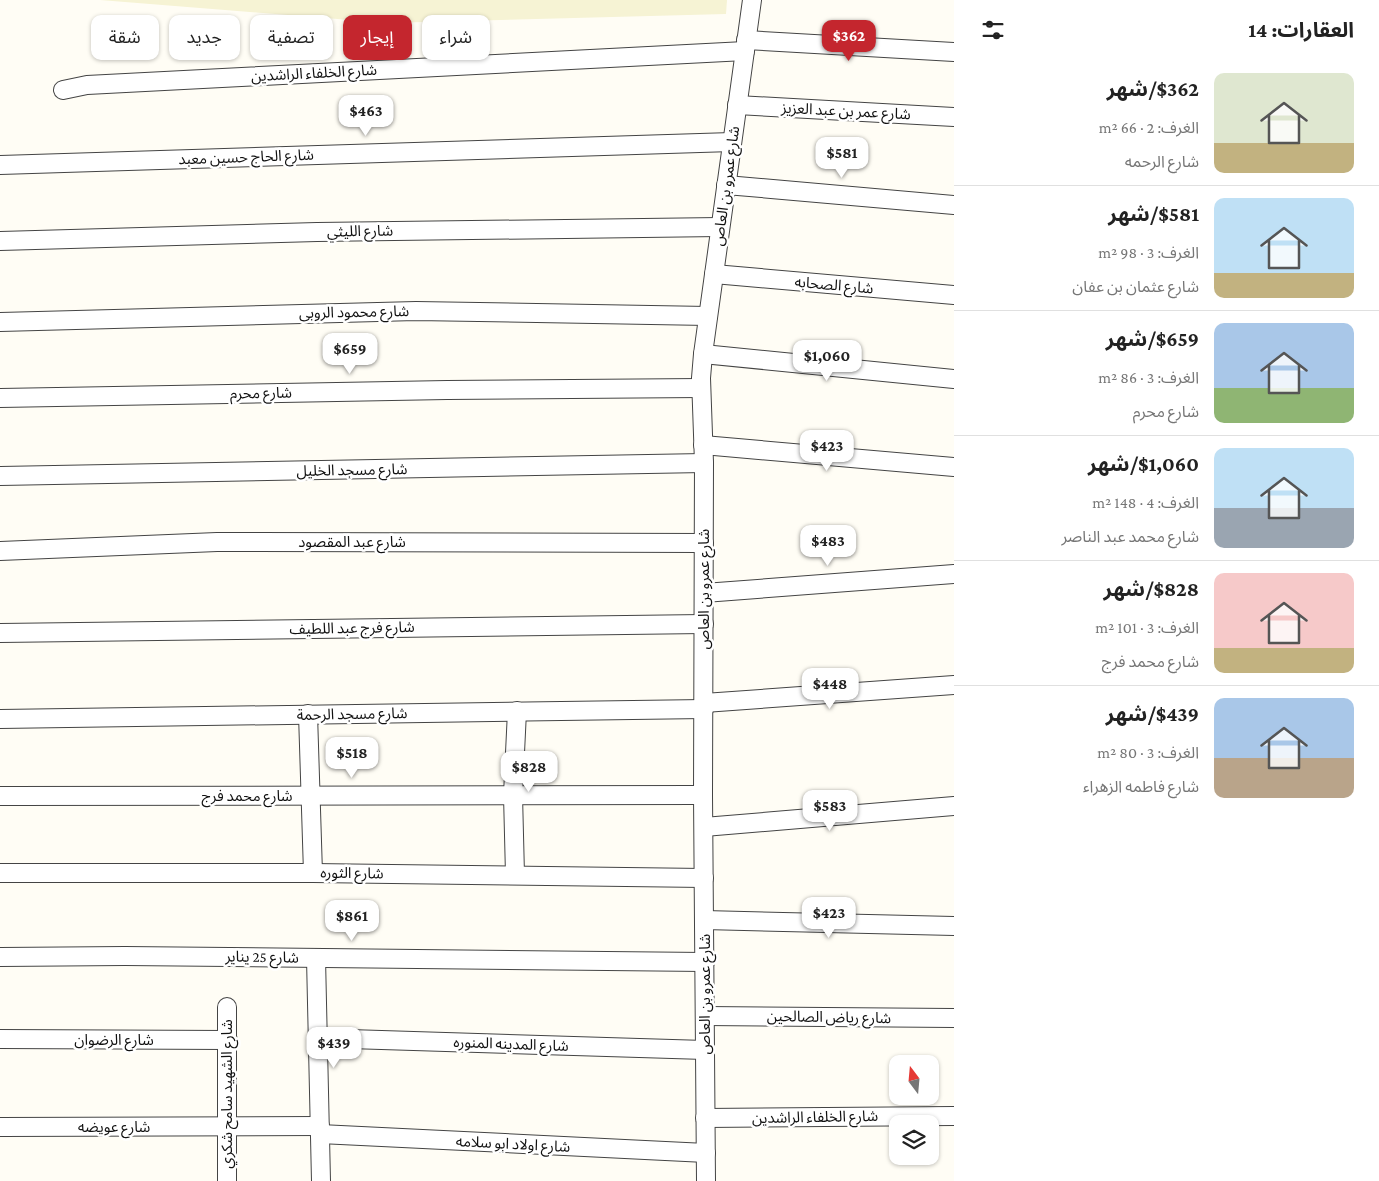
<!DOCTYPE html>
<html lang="ar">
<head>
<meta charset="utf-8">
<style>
	:root { --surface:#fff; --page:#f6f6f6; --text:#222; --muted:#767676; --line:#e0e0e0; --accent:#c4262e }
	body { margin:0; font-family:"Crimson Pro","Noto Sans Arabic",serif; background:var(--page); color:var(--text); direction:rtl; height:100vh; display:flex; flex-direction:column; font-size:19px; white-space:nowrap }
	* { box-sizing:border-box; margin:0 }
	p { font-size:16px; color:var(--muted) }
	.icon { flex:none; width:28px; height:28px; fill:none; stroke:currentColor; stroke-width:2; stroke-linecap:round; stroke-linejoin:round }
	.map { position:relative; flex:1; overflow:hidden; direction:ltr }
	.details { display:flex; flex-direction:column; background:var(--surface); width:425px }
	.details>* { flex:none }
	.banner { position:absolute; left:15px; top:15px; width:475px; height:45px; direction:rtl; display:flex; gap:10px }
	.needle { width:32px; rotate:344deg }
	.controls { position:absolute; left:889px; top:1055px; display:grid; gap:10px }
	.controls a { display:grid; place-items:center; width:50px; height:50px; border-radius:10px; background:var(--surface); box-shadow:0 1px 4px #0004; font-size:25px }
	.price { position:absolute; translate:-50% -42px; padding:0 11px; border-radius:10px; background:#fff; color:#222; font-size:16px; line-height:32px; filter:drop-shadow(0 1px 2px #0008) }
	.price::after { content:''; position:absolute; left:50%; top:30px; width:15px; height:11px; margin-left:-8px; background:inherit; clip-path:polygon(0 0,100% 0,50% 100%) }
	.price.current { background:var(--accent); color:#fff }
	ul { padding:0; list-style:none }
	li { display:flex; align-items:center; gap:15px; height:125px; padding:0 25px }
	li+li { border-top:1px solid var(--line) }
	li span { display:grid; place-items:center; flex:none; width:140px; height:100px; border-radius:10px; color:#555 }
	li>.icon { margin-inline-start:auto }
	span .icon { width:60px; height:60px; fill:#fffc; stroke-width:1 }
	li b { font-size:21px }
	h2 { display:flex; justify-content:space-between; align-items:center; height:60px; padding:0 25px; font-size:21px }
	.tag { padding:0 18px; border-radius:10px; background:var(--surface); box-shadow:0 1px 4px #0004; font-size:18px; line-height:45px }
	.tag.current { background:var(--accent); color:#fff }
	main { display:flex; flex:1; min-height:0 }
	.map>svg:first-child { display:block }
	.farmland { fill:#f6f3d4 }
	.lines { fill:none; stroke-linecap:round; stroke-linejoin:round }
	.minor-casing { stroke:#444; stroke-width:20 }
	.minor { stroke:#fff; stroke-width:18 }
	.labels { text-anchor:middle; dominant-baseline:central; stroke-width:5; stroke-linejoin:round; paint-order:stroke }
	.street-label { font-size:15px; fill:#111; stroke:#fff }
</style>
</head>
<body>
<main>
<section class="details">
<h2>العقارات: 14<svg class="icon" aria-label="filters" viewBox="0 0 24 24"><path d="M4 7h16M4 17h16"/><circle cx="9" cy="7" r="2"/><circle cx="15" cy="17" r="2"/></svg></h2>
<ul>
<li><span style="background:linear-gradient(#dfe7d0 70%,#c2b280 0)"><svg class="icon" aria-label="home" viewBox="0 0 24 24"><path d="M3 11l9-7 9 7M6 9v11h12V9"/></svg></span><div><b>$362/شهر</b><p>الغرف: 2 · 66 m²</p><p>شارع الرحمه</p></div></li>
<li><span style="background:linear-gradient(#bfe0f5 75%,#c2b280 0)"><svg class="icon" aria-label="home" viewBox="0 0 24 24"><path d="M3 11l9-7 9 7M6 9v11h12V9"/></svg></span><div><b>$581/شهر</b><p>الغرف: 3 · 98 m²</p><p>شارع عثمان بن عفان</p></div></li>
<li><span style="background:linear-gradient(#a9c7e8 65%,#8fb573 0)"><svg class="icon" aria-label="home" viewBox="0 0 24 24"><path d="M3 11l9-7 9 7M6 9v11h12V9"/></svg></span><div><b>$659/شهر</b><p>الغرف: 3 · 86 m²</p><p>شارع محرم</p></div></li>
<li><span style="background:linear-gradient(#bfe0f5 60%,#9aa5b1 0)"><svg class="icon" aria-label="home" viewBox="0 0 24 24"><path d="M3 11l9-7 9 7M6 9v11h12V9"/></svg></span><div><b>$1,060/شهر</b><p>الغرف: 4 · 148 m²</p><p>شارع محمد عبد الناصر</p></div></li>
<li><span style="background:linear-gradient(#f6c9c9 75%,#c2b280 0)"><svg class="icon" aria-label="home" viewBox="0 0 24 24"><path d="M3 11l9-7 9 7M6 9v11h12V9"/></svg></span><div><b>$828/شهر</b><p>الغرف: 3 · 101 m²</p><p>شارع محمد فرج</p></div></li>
<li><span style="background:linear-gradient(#a9c7e8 60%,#b9a48a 0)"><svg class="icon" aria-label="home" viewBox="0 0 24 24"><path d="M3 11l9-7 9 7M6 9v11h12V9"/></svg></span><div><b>$439/شهر</b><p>الغرف: 3 · 80 m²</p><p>شارع فاطمه الزهراء</p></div></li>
</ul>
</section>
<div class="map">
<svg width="954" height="1181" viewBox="0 0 954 1181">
	<rect width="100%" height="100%" fill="#fffdf5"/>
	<polygon class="farmland" points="100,0 727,0 726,14 387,23"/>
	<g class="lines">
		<defs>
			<g id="minor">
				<polyline points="746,40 954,52"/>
				<polyline points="63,90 87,85 745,51"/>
				<polyline points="737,105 954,117"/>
				<polyline points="0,165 732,142"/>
				<polyline points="726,185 954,205"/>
				<polyline points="0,241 317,232 720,227"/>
				<polyline points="714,274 954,295"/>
				<polyline points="0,322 416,311 708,316"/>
				<polyline points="703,354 954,379"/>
				<polyline points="0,398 447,390 701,388"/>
				<polyline points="703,445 954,467"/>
				<polyline points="0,476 704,463"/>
				<polyline points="0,551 217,542 704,543"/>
				<polyline points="704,593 954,574"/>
				<polyline points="0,633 704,624"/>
				<polyline points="704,703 954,685"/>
				<polyline points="308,714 313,873"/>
				<polyline points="0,719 704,709"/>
				<polyline points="0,796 703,795"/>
				<polyline points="704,827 954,806"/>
				<polyline points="0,873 313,873 704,878"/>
				<polyline points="515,875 513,795 517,711"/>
				<polyline points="704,920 954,926"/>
				<polyline points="0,957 125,956 705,962"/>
				<polyline points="316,958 321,1181"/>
				<polyline points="705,1016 954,1018"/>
				<polyline points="317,1038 705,1050"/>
				<polyline points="0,1039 228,1040"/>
				<polyline points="705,1118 954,1116"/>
				<polyline points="0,1127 320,1126"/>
				<polyline points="320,1134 706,1153"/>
				<polyline points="227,1181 227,1007"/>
				<polyline points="706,1181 703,795 704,463 701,378 703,354 752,0"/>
			</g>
		</defs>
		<use href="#minor" class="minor-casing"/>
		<use href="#minor" class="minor"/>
	</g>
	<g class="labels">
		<g class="street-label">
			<text transform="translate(314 73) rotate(-3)">شارع الخلفاء الراشدين</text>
			<text transform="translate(846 111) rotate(3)">شارع عمر بن عبد العزيز</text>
			<text transform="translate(246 157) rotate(-2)">شارع الحاج حسين معبد</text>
			<text transform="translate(726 186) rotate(-82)">شارع عمرو بن العاص</text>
			<text transform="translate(360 231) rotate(-1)">شارع الليثي</text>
			<text transform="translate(834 285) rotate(5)">شارع الصحابه</text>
			<text transform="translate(354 312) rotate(-1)">شارع محمود الروبى</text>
			<text transform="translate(261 393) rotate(-1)">شارع محرم</text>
			<text transform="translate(352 470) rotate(-1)">شارع مسجد الخليل</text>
			<text x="352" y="542">شارع عبد المقصود</text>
			<text transform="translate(704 589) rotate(-90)">شارع عمرو بن العاص</text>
			<text transform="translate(352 628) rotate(-1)">شارع فرج عبد اللطيف</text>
			<text transform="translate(352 714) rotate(-1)">شارع مسجد الرحمة</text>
			<text x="247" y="796">شارع محمد فرج</text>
			<text transform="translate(352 873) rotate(1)">شارع الثوره</text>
			<text transform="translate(262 957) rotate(1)">شارع 25 يناير</text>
			<text transform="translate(705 994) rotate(-90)">شارع عمرو بن العاص</text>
			<text transform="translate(829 1017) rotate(1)">شارع رياض الصالحين</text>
			<text x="114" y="1040">شارع الرضوان</text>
			<text transform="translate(511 1044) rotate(2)">شارع المدينه المنوره</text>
			<text transform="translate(227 1094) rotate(-90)">شارع الشهيد سامح شكري</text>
			<text transform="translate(815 1117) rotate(-1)">شارع الخلفاء الراشدين</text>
			<text x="114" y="1127">شارع عويضه</text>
			<text transform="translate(513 1144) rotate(3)">شارع اولاد ابو سلامه</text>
		</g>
	</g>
</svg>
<div class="controls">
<a><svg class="needle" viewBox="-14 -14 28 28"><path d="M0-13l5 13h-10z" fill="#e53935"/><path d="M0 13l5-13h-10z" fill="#767676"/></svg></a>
<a><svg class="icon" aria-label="layers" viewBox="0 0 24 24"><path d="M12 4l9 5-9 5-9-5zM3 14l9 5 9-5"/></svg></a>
</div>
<b class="price current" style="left:849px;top:62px">$362</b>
<b class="price" style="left:366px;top:137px">$463</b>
<b class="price" style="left:842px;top:179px">$581</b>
<b class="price" style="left:350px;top:375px">$659</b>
<b class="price" style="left:827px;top:382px">$1,060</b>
<b class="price" style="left:827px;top:472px">$423</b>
<b class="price" style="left:828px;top:567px">$483</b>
<b class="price" style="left:830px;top:710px">$448</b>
<b class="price" style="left:352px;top:779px">$518</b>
<b class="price" style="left:529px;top:793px">$828</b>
<b class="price" style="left:830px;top:832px">$583</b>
<b class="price" style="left:829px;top:939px">$423</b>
<b class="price" style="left:352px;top:942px">$861</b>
<b class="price" style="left:334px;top:1069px">$439</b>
<div class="banner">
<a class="tag">شراء</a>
<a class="tag current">إيجار</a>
<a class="tag">تصفية</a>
<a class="tag">جديد</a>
<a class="tag">شقة</a>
</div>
</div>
</main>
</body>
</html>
